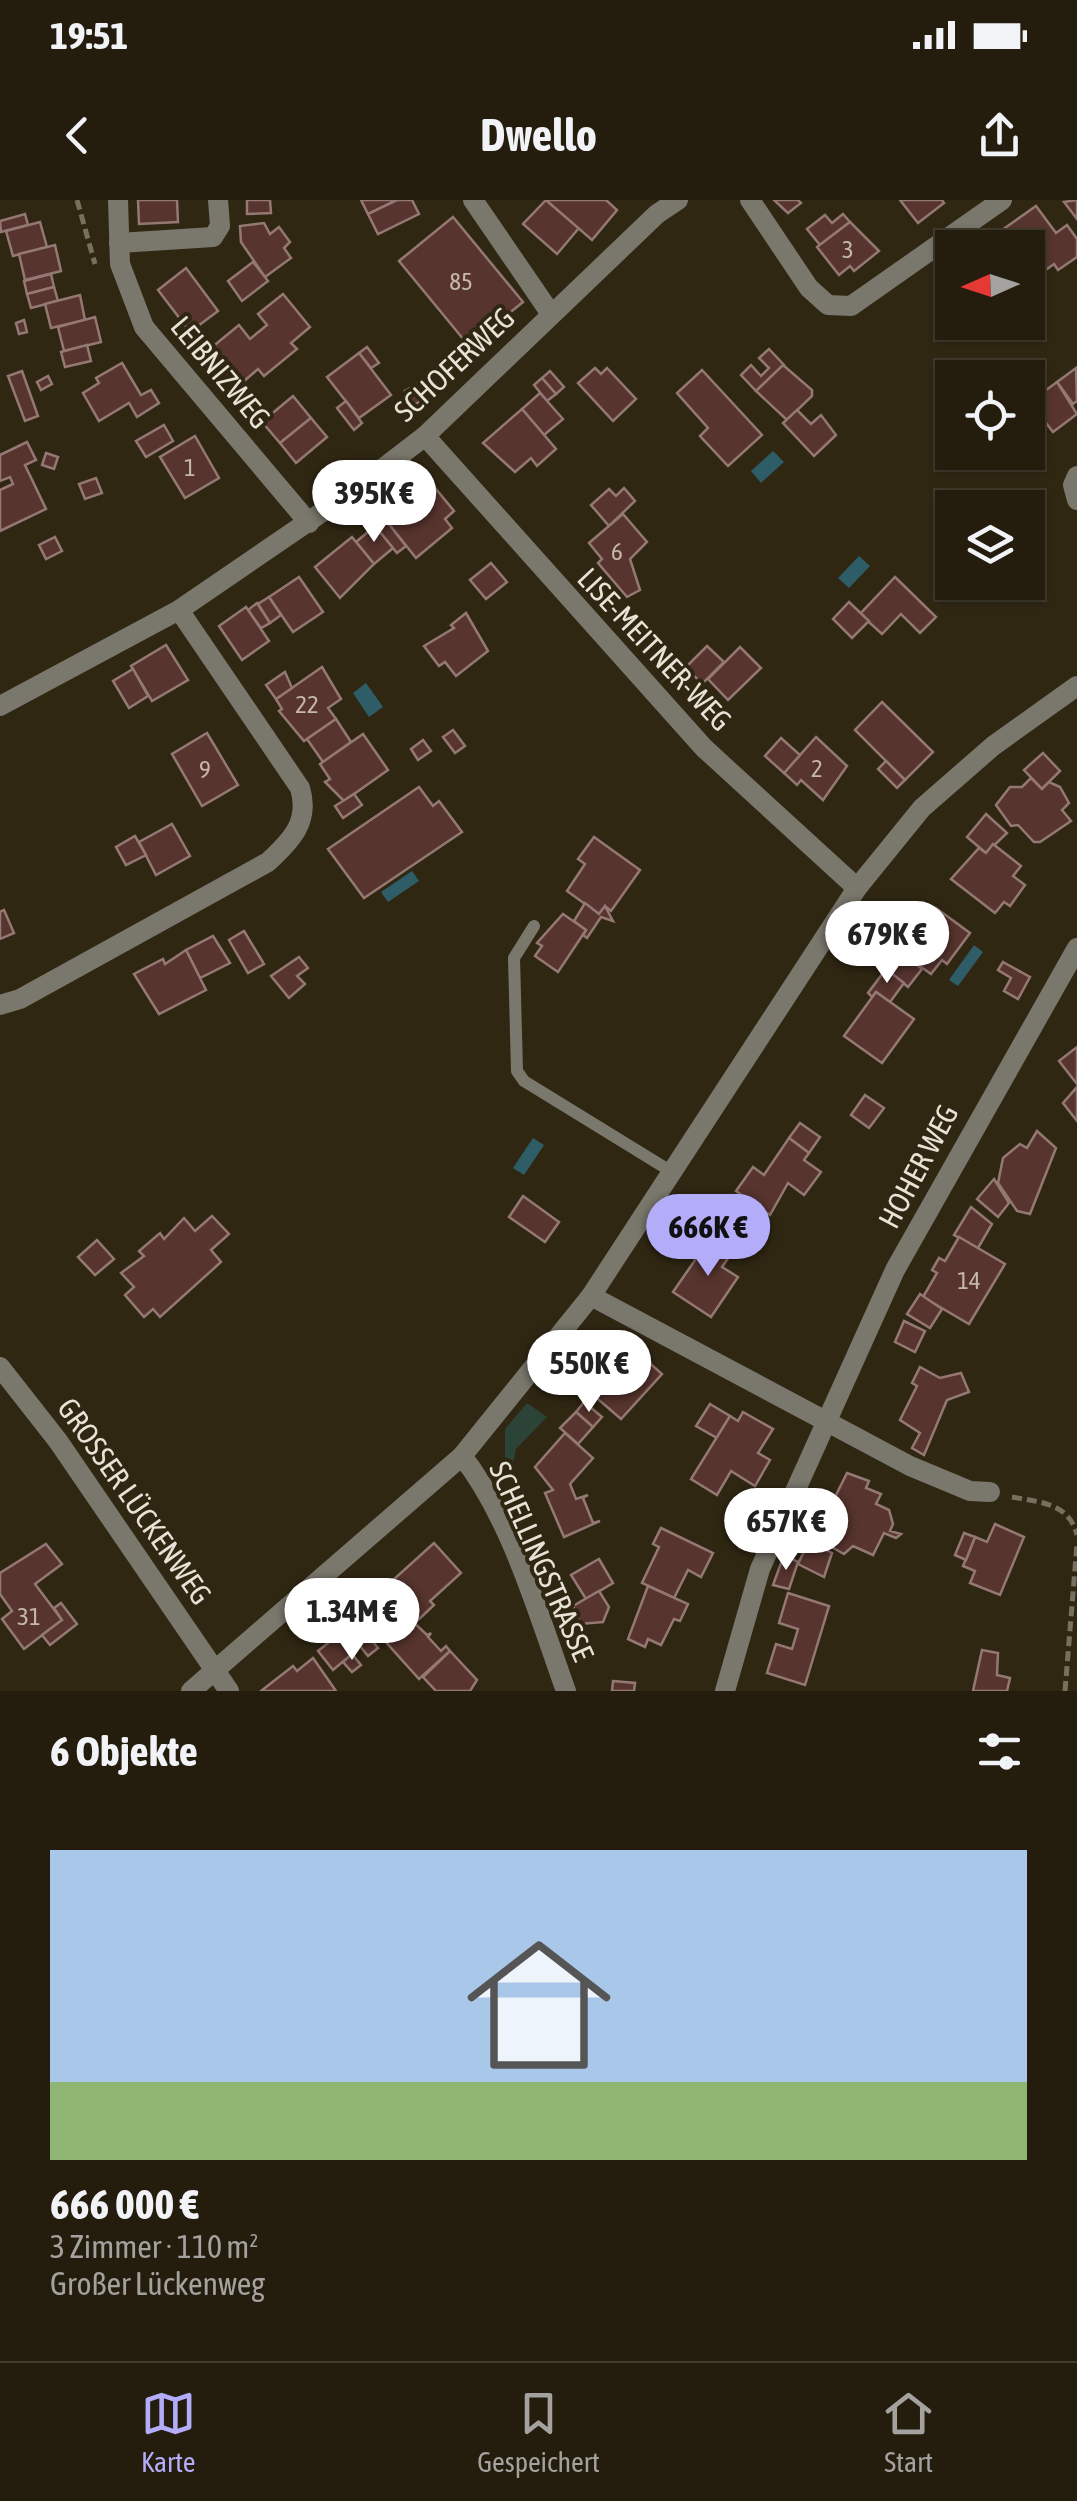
<!DOCTYPE html>
<html lang="de">
<head>
<meta charset="utf-8">
<style>
	:root { --surface:#241d0e; --page:#302a1c; --text:#f1f3f6; --muted:#a3a29e; --line:#413b2e; --accent:#b3adf9 }
	body { margin:0; font-family:"Asap Condensed",sans-serif; background:var(--page); color:var(--text); height:100vh; display:flex; flex-direction:column; font-size:38px; white-space:nowrap }
	* { box-sizing:border-box; margin:0 }
	p { font-size:32px; color:var(--muted) }
	.icon { flex:none; width:55px; height:55px; fill:none; stroke:currentColor; stroke-width:2; stroke-linecap:round; stroke-linejoin:round }
	.map { position:relative; height:1491px; overflow:hidden }
	.details { display:flex; flex-direction:column; background:var(--surface); flex:1 }
	.details>* { flex:none }
	.needle { width:65px; rotate:267deg }
	.tools { position:absolute; left:935px; top:30px; display:grid; gap:20px }
	.tools a { display:grid; place-items:center; width:110px; height:110px; border-radius:0px; background:var(--surface); box-shadow:0 2px 8px #0004,0 0 0 2px var(--line); font-size:50px }
	.price { position:absolute; translate:-50% -85px; padding:0 22px; border-radius:35px; background:#fff; color:#222; font-size:32px; line-height:65px; filter:drop-shadow(0 2px 5px #0008) }
	.price::after { content:''; position:absolute; left:50%; top:60px; width:30px; height:22px; margin-left:-15px; background:inherit; clip-path:polygon(0 0,100% 0,50% 100%) }
	.price.on { background:var(--accent); color:#111 }
	ul { padding:0; list-style:none }
	li { display:grid; align-content:center; gap:20px; height:530px; padding:0 50px }
	li span { display:grid; place-items:center; height:310px; border-radius:0px; color:#555 }
	li>.icon { margin-inline-start:auto }
	span .icon { width:180px; height:180px; fill:#fffc; stroke-width:1 }
	li b { font-size:42px }
	h2 { display:flex; justify-content:space-between; align-items:center; height:120px; padding:0 50px; font-size:42px }
	.status { display:flex; justify-content:space-between; align-items:center; height:70px; padding:0 50px; background:var(--surface); direction:ltr }
	.status svg { height:28px; fill:currentColor }
	header { display:flex; justify-content:space-between; align-items:center; height:130px; padding:0 50px; background:var(--surface); font-size:45px; font-weight:700 }
	.tabs { display:flex; justify-content:space-around; align-items:center; height:140px; border-top:2px solid var(--line); background:var(--surface); font-size:28px; color:var(--muted) }
	.tabs a { display:grid; justify-items:center; gap:5px }
	.tabs .on { color:var(--accent) }
	.map>svg:first-child { display:block }
	.green { fill:#2b4437 }
	.water { fill:#2f5d67 }
	.building { fill:#57342e; stroke:#947874; stroke-width:2.5 }
	.lines { fill:none; stroke-linecap:round; stroke-linejoin:round }
	.path { stroke:#78705f; stroke-width:5; stroke-dasharray:10 5; stroke-linecap:butt }
	.service { stroke:#7a786d; stroke-width:12 }
	.minor { stroke:#7a786d; stroke-width:20 }
	.labels { text-anchor:middle; dominant-baseline:central; stroke-width:8; stroke-linejoin:round; paint-order:stroke }
	.number-label { font-size:25px; fill:#c4b7ac }
	.street-label { font-size:30px; fill:#e8e3d6; stroke:#302713 }
</style>
</head>
<body>
<div class="status"><b>19:51</b><svg viewBox="0 0 49 12"><path d="M0 12V9h3v3zM5 12V6h3v6zM10 12V3h3v9zM15 12V0h3v12zM26 1h20v11H26zM47 4h2v5h-2z"/></svg></div>
<header><svg class="icon" aria-label="back" viewBox="0 0 24 24"><path d="M15 5l-7 7 7 7"/></svg>Dwello<svg class="icon" aria-label="share" viewBox="0 0 24 24"><path d="M12 15V3M7 8l5-5 5 5M5 13v7h14v-7"/></svg></header>
<div class="map">
<svg width="1077" height="1491" viewBox="0 0 1077 1491">
	<rect width="100%" height="100%" fill="#302713"/>
	<polygon class="green" points="527,1203 547,1217 516,1249 512,1268 505,1266 505,1229"/>
	<g class="water">
		<polygon points="773,251 784,262 761,283 751,271"/>
		<polygon points="859,356 870,366 849,388 838,378"/>
		<polygon points="366,483 383,507 369,517 353,493"/>
		<polygon points="412,671 419,681 388,702 381,692"/>
		<polygon points="974,745 983,752 958,786 949,780"/>
		<polygon points="533,938 544,945 524,975 513,968"/>
	</g>
	<g class="building">
		<polygon points="138,0 177,0 178,22 139,24"/>
		<polygon points="247,0 270,0 271,13 247,14"/>
		<polygon points="361,0 397,0 368,14"/>
		<polygon points="397,0 412,0 419,14 378,34 368,14"/>
		<polygon points="546,0 579,28 557,54 523,24"/>
		<polygon points="546,0 606,0 617,10 592,40"/>
		<polygon points="774,0 798,0 801,3 788,13"/>
		<polygon points="900,0 942,0 944,3 918,23"/>
		<polygon points="1077,0 1077,19 1064,2"/>
		<polygon points="1036,6 1056,33 1067,25 1077,39 1077,57 1058,70 1054,64 1036,77 1028,66 1028,48 1015,48 1002,30"/>
		<polygon points="25,14 28,25 1,32 0,21"/>
		<polygon points="843,14 850,22 820,45 807,29 825,15 832,23"/>
		<polygon points="453,17 523,102 469,146 399,61"/>
		<polygon points="40,22 47,47 13,56 6,31"/>
		<polygon points="850,22 879,51 854,71 850,66 839,75 817,47"/>
		<polygon points="264,23 270,34 279,27 290,42 284,48 291,58 265,77 241,42 240,26"/>
		<polygon points="55,45 61,71 25,80 19,54"/>
		<polygon points="253,62 268,81 242,101 228,81"/>
		<polygon points="186,68 218,111 190,132 158,90"/>
		<polygon points="51,74 54,87 27,94 24,81"/>
		<polygon points="54,87 58,101 31,108 27,94"/>
		<polygon points="283,94 310,127 291,143 297,149 264,176 258,169 235,189 205,153 239,125 250,139 267,125 258,114"/>
		<polygon points="80,95 85,120 51,128 45,104"/>
		<polygon points="95,117 101,142 64,151 58,127"/>
		<polygon points="24,120 27,132 19,134 16,123"/>
		<polygon points="87,145 91,161 65,167 61,152"/>
		<polygon points="367,147 379,163 371,168 359,153"/>
		<polygon points="769,149 784,165 756,191 741,175 751,165 761,176 769,168 759,158"/>
		<polygon points="359,153 391,195 359,218 327,177"/>
		<polygon points="122,163 141,195 151,190 159,203 137,217 129,203 99,221 83,193 99,183 96,178"/>
		<polygon points="783,165 812,190 812,196 787,220 756,191"/>
		<polygon points="595,168 601,174 607,168 636,199 613,221 578,183"/>
		<polygon points="1076,168 1077,201 1073,204 1057,182"/>
		<polygon points="702,170 762,235 728,266 700,236 708,228 677,193"/>
		<polygon points="22,171 38,216 25,221 8,176"/>
		<polygon points="550,171 564,187 556,194 542,178"/>
		<polygon points="48,176 52,184 41,190 37,182"/>
		<polygon points="542,178 556,194 547,201 534,185"/>
		<polygon points="1057,182 1077,214 1053,232 1030,202"/>
		<polygon points="418,183 427,197 414,205 405,191"/>
		<polygon points="540,193 563,219 544,235 522,209"/>
		<polygon points="293,196 311,218 280,243 262,222"/>
		<polygon points="346,201 362,223 354,230 337,208"/>
		<polygon points="522,209 556,249 537,266 531,258 515,272 483,243"/>
		<polygon points="797,210 811,224 821,215 836,235 814,256 783,223"/>
		<polygon points="311,218 327,237 296,263 280,243"/>
		<polygon points="164,225 173,241 146,257 136,241"/>
		<polygon points="195,236 219,278 185,298 160,257"/>
		<polygon points="27,242 36,260 25,265 46,309 0,331 0,290 13,284 10,277 0,281 0,255"/>
		<polygon points="46,253 58,257 54,269 42,265"/>
		<polygon points="96,278 102,293 85,299 79,284"/>
		<polygon points="427,278 454,311 445,319 452,328 416,358 384,318"/>
		<polygon points="624,288 635,301 609,326 591,305 609,289 616,296"/>
		<polygon points="623,314 647,342 630,359 640,390 627,397 598,363 602,359 589,343"/>
		<polygon points="384,318 406,346 397,353 375,326"/>
		<polygon points="375,326 393,348 374,364 356,342"/>
		<polygon points="55,337 62,351 46,359 39,345"/>
		<polygon points="352,337 374,364 340,398 315,367"/>
		<polygon points="491,363 507,382 486,399 470,380"/>
		<polygon points="299,377 323,412 293,432 269,397"/>
		<polygon points="895,377 936,417 920,433 901,414 882,434 860,414"/>
		<polygon points="269,397 281,415 270,423 258,404"/>
		<polygon points="849,402 869,421 852,438 833,419"/>
		<polygon points="257,403 270,423 261,428 248,410"/>
		<polygon points="246,407 269,441 242,460 219,426"/>
		<polygon points="466,413 488,451 456,476 445,462 439,466 424,446 454,428 451,425"/>
		<polygon points="166,445 188,480 152,501 131,466"/>
		<polygon points="707,446 724,462 702,484 686,467"/>
		<polygon points="740,447 761,468 728,500 708,479"/>
		<polygon points="322,467 341,499 328,508 336,519 304,541 279,511 282,509 276,499"/>
		<polygon points="133,469 148,496 129,508 113,481"/>
		<polygon points="285,472 292,488 276,499 266,485"/>
		<polygon points="882,502 933,552 905,580 855,530"/>
		<polygon points="336,519 351,542 323,562 307,539"/>
		<polygon points="453,530 465,546 455,553 443,537"/>
		<polygon points="207,533 238,585 202,606 172,554"/>
		<polygon points="363,534 388,570 344,601 325,582 330,579 320,564"/>
		<polygon points="816,537 847,566 823,600 801,580 797,585 784,573"/>
		<polygon points="781,538 800,555 784,573 765,556"/>
		<polygon points="423,540 431,551 418,560 411,549"/>
		<polygon points="1043,553 1060,571 1042,589 1024,570"/>
		<polygon points="886,561 905,580 897,588 878,569"/>
		<polygon points="1031,578 1042,589 1049,582 1060,587 1069,603 1062,610 1071,621 1040,642 1034,642 1018,625 1011,626 996,605 1010,587 1022,587"/>
		<polygon points="419,587 433,606 439,601 462,632 364,698 328,649"/>
		<polygon points="354,594 362,605 343,618 335,606"/>
		<polygon points="986,614 1007,633 986,653 967,637"/>
		<polygon points="172,624 190,656 156,675 139,642"/>
		<polygon points="135,636 146,655 126,665 116,647"/>
		<polygon points="594,637 640,670 611,711 605,706 599,714 567,691 585,664 578,659"/>
		<polygon points="993,644 1021,666 1013,676 1025,685 1010,706 1004,702 995,713 951,679 979,648 986,653"/>
		<polygon points="585,703 599,714 605,706 613,721 601,717 587,738 583,735 586,730 574,721"/>
		<polygon points="936,708 970,733 947,764 942,760 931,774 903,754"/>
		<polygon points="4,710 14,733 0,739 0,712"/>
		<polygon points="563,714 586,730 558,772 535,756 542,746 537,743"/>
		<polygon points="244,731 264,764 248,773 229,740"/>
		<polygon points="213,736 230,763 200,778 186,750"/>
		<polygon points="186,750 206,790 159,814 134,774 163,759 165,764"/>
		<polygon points="899,751 922,769 908,787 886,769"/>
		<polygon points="299,757 308,768 297,776 305,784 289,798 271,776"/>
		<polygon points="1003,762 1030,777 1018,799 1004,791 1011,778 998,770"/>
		<polygon points="886,769 904,783 890,802 876,792 872,797 868,793"/>
		<polygon points="876,792 914,819 882,863 844,836"/>
		<polygon points="1077,847 1077,884 1059,861"/>
		<polygon points="1077,887 1077,921 1063,903"/>
		<polygon points="865,895 884,908 869,928 851,915"/>
		<polygon points="800,923 820,937 809,953 789,938"/>
		<polygon points="1037,931 1056,948 1030,1014 1017,1011 998,983 1003,958 1020,944 1027,948"/>
		<polygon points="789,938 809,953 804,960 821,972 804,995 788,983 770,1015 736,991 753,967 764,975"/>
		<polygon points="994,979 1009,1003 998,1017 977,999"/>
		<polygon points="523,996 559,1022 545,1042 509,1017"/>
		<polygon points="971,1007 992,1024 978,1048 954,1035"/>
		<polygon points="212,1016 229,1034 211,1050 221,1062 160,1117 153,1109 144,1117 125,1095 134,1087 121,1073 144,1056 139,1051 160,1033 164,1039 184,1018 195,1031"/>
		<polygon points="723,1018 745,1032 733,1051 711,1037"/>
		<polygon points="711,1037 733,1051 722,1067 738,1077 711,1117 673,1092"/>
		<polygon points="959,1037 1005,1064 969,1124 923,1097 937,1073 932,1070 939,1058 945,1061"/>
		<polygon points="97,1040 114,1059 95,1075 78,1057"/>
		<polygon points="920,1094 942,1109 930,1128 907,1114"/>
		<polygon points="904,1121 925,1131 915,1152 895,1142"/>
		<polygon points="633,1148 662,1174 621,1219 592,1194"/>
		<polygon points="920,1167 940,1178 961,1173 969,1192 947,1200 924,1255 912,1248 920,1233 900,1220 917,1186 912,1183"/>
		<polygon points="584,1202 602,1217 593,1227 576,1212"/>
		<polygon points="710,1204 730,1216 717,1238 696,1226"/>
		<polygon points="576,1212 593,1227 578,1244 560,1228"/>
		<polygon points="743,1212 773,1229 758,1253 770,1260 755,1286 731,1271 717,1295 691,1279 730,1216 738,1221"/>
		<polygon points="565,1233 593,1258 570,1284 576,1299 588,1295 583,1298 593,1323 600,1321 564,1337 545,1293 553,1290 535,1267"/>
		<polygon points="847,1273 869,1281 866,1288 881,1294 876,1304 889,1310 893,1324 890,1331 901,1334 896,1338 884,1333 873,1355 853,1346 844,1354 816,1338 831,1315 829,1309"/>
		<polygon points="995,1324 1024,1337 1000,1395 970,1383 975,1371 963,1366 975,1337 987,1342"/>
		<polygon points="661,1328 713,1353 701,1377 688,1370 674,1398 642,1383 659,1347 653,1344"/>
		<polygon points="964,1333 975,1337 966,1360 955,1355"/>
		<polygon points="809,1341 832,1353 824,1377 798,1364"/>
		<polygon points="434,1343 461,1373 430,1401 434,1405 414,1424 383,1389"/>
		<polygon points="46,1344 62,1364 35,1384 62,1420 24,1449 2,1419 12,1411 0,1394 0,1373"/>
		<polygon points="784,1355 798,1362 789,1389 773,1385"/>
		<polygon points="599,1359 613,1383 586,1399 571,1375"/>
		<polygon points="648,1386 688,1404 680,1421 674,1419 661,1445 648,1439 645,1447 628,1439"/>
		<polygon points="599,1391 609,1407 603,1422 580,1424 573,1406"/>
		<polygon points="788,1393 829,1406 805,1485 767,1473 776,1444 792,1449 798,1429 779,1423"/>
		<polygon points="61,1403 77,1424 50,1445 42,1435 62,1420 54,1408"/>
		<polygon points="346,1410 378,1448 368,1456 359,1445 350,1452 328,1425"/>
		<polygon points="409,1418 427,1435 431,1433 428,1437 441,1451 446,1446 450,1451 419,1479 384,1440"/>
		<polygon points="337,1436 352,1454 333,1470 318,1451"/>
		<polygon points="982,1450 998,1453 997,1475 1010,1478 1007,1491 973,1491"/>
		<polygon points="450,1451 477,1480 470,1491 436,1491 423,1477"/>
		<polygon points="352,1454 361,1465 352,1472 343,1462"/>
		<polygon points="313,1458 336,1491 261,1491 293,1466 297,1471"/>
		<polygon points="613,1481 635,1483 634,1491 612,1491"/>
	</g>
	<g class="lines">
		<g class="path">
			<polyline points="77,0 95,64"/>
			<path d="M1012,1297C1040,1302 1069,1303 1077,1335"/>
			<polyline points="1065,1491 1077,1344"/>
		</g>
		<polyline class="service" points="534,726 514,758 517,871 524,881 672,972"/>
		<g class="minor">
			<polyline points="118,0 120,64 144,127 309,323"/>
			<polyline points="473,0 551,114"/>
			<polyline points="750,0 809,88 828,105 851,106 1002,0"/>
			<polyline points="119,43 213,37 220,26 218,0"/>
			<polyline points="425,236 704,548 857,688"/>
			<polyline points="1077,276 1073,285 1077,300"/>
			<polyline points="0,506 179,410 356,289 425,236 657,14 678,0"/>
			<path d="M0,805L20,799L268,662C292,640 310,621 300,588L179,410"/>
			<polyline points="591,1096 910,1266 970,1291 990,1292"/>
			<polyline points="0,1167 58,1241 229,1491"/>
			<path d="M462,1256C511,1318 539,1416 566,1491"/>
			<polyline points="191,1491 462,1256 591,1096 857,688 922,608 993,546 1077,486"/>
			<polyline points="725,1491 760,1369 895,1070 1077,748"/>
		</g>
	</g>
	<g class="labels">
		<g class="number-label">
			<text x="848" y="49">3</text>
			<text x="461" y="81">85</text>
			<text x="190" y="267">1</text>
			<text x="617" y="351">6</text>
			<text x="307" y="504">22</text>
			<text x="817" y="568">2</text>
			<text x="205" y="569">9</text>
			<text x="969" y="1080">14</text>
			<text x="29" y="1416">31</text>
		</g>
		<g class="street-label">
			<text transform="translate(454 164) rotate(-43)">SCHOFERWEG</text>
			<text transform="translate(221 172) rotate(50)">LEIBNIZWEG</text>
			<text transform="translate(655 449) rotate(47)">LISE-MEITNER-WEG</text>
			<text transform="translate(918 966) rotate(-62)">HOHER WEG</text>
			<text transform="translate(135 1301) rotate(55)">GROSSER LÜCKENWEG</text>
			<text transform="translate(542 1361) rotate(66)">SCHELLINGSTRASSE</text>
		</g>
	</g>
</svg>
<div class="tools">
<a><svg class="needle" viewBox="-14 -14 28 28"><path d="M0-13l5 13h-10z" fill="#e53935"/><path d="M0 13l5-13h-10z" fill="#a3a29e"/></svg></a>
<a><svg class="icon" aria-label="locate" viewBox="0 0 24 24"><circle cx="12" cy="12" r="6"/><path d="M12 2v4M12 18v4M2 12h4M18 12h4"/></svg></a>
<a><svg class="icon" aria-label="layers" viewBox="0 0 24 24"><path d="M12 4l9 5-9 5-9-5zM3 14l9 5 9-5"/></svg></a>
</div>
<b class="price" style="left:374px;top:345px">395K €</b>
<b class="price" style="left:887px;top:786px">679K €</b>
<b class="price on" style="left:708px;top:1079px">666K €</b>
<b class="price" style="left:589px;top:1215px">550K €</b>
<b class="price" style="left:786px;top:1373px">657K €</b>
<b class="price" style="left:352px;top:1463px">1.34M €</b>
</div>
<section class="details">
<h2>6 Objekte<svg class="icon" aria-label="filters" viewBox="0 0 24 24"><path d="M4 7h16M4 17h16"/><circle cx="9" cy="7" r="2"/><circle cx="15" cy="17" r="2"/></svg></h2>
<ul>
<li><span style="background:linear-gradient(#a9c7e8 75%,#8fb573 0)"><svg class="icon" aria-label="home" viewBox="0 0 24 24"><path d="M3 11l9-7 9 7M6 9v11h12V9"/></svg></span><div><b>666 000 €</b><p>3 Zimmer · 110 m²</p><p>Großer Lückenweg</p></div></li>
</ul>
</section>
<nav class="tabs">
<a class="on"><svg class="icon" aria-label="map" viewBox="0 0 24 24"><path d="M3 6l6-2 6 2 6-2v14l-6 2-6-2-6 2zM9 4v14M15 6v14"/></svg>Karte</a>
<a><svg class="icon" aria-label="saved" viewBox="0 0 24 24"><path d="M7 4h10v16l-5-4-5 4z"/></svg>Gespeichert</a>
<a><svg class="icon" aria-label="home" viewBox="0 0 24 24"><path d="M3 11l9-7 9 7M6 9v11h12V9"/></svg>Start</a>
</nav>
</body>
</html>
